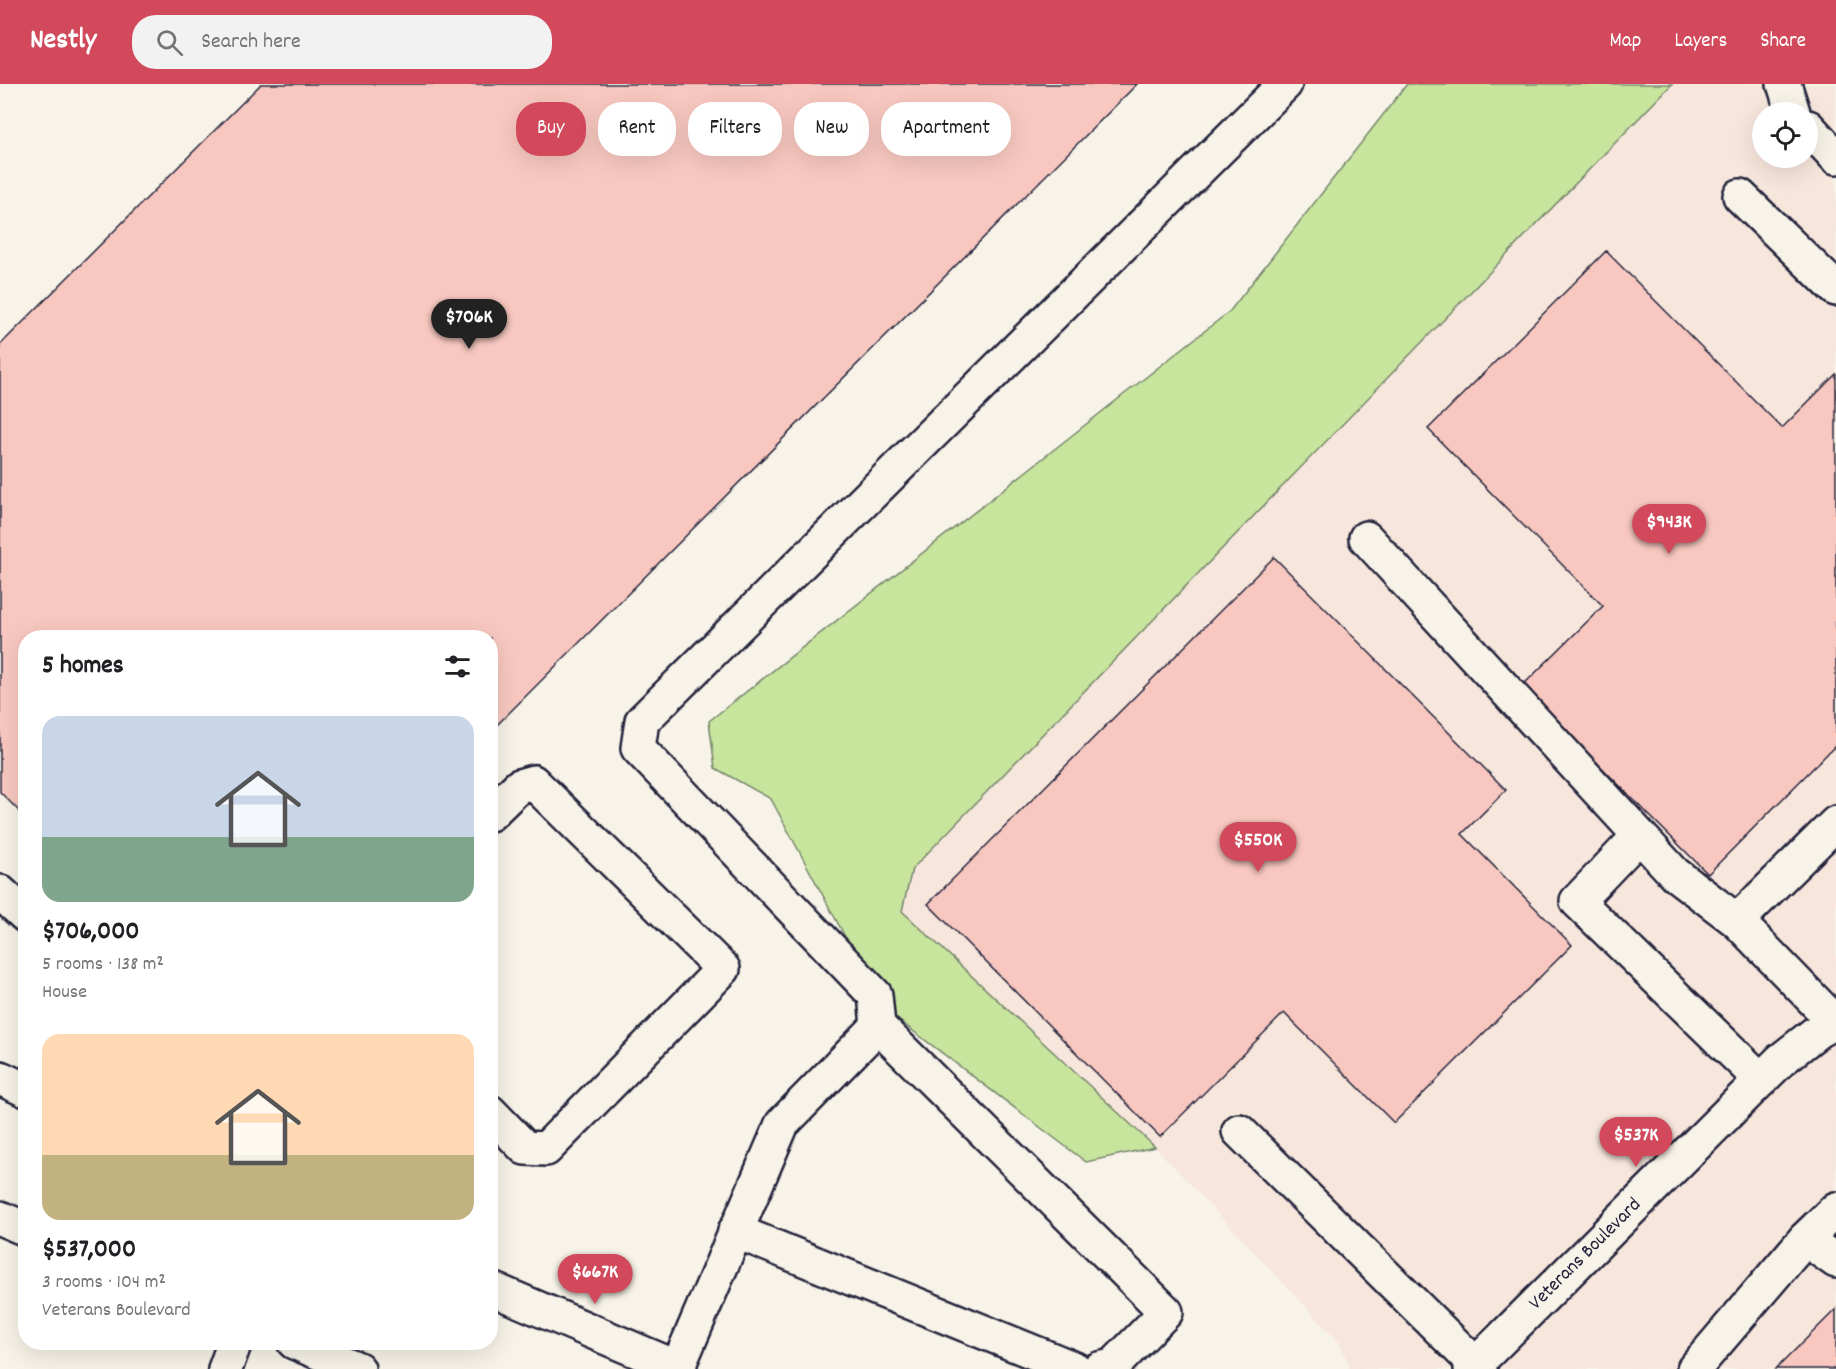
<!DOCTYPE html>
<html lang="en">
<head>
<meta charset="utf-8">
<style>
	:root { --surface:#fff; --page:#f2f2f2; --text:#202124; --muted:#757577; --accent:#d1495b }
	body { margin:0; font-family:Dekko,sans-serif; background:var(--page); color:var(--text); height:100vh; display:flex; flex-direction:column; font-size:22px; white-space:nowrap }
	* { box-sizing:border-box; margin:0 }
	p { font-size:20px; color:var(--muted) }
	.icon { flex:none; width:33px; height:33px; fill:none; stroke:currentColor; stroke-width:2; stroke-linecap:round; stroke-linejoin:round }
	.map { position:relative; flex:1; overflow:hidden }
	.sheet { position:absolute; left:18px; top:546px; width:480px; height:720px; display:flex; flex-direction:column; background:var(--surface); border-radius:24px; box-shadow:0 6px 24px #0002 }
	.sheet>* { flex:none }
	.guide { position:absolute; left:516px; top:18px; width:570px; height:54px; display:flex; gap:12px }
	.buttons { position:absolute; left:1752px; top:18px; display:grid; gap:12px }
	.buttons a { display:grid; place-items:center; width:66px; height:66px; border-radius:50%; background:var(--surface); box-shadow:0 6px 24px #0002; font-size:30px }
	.price { position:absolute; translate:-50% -51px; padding:0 14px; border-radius:21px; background:var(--accent); color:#fff; font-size:20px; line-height:39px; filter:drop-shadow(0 2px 3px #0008) }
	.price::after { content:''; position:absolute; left:50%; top:36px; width:18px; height:14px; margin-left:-9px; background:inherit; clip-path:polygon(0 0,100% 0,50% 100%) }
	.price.selected { background:#222; color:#fff }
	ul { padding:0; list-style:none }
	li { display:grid; align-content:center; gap:12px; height:318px; padding:0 24px }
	li span { display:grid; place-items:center; height:186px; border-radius:18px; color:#555 }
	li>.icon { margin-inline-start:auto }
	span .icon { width:108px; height:108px; fill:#fffc; stroke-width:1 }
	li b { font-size:26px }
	h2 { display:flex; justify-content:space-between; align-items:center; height:72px; padding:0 24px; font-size:26px }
	.pill { padding:0 21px; border-radius:24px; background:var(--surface); box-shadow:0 6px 24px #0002; font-size:21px; line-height:54px }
	.pill.selected { background:var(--accent); color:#fff }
	header { display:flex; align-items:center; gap:36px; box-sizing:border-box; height:84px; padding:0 30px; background:var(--accent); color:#fff }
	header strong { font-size:28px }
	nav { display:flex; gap:33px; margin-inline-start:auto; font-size:21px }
	.search { width:420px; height:54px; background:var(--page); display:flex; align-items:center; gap:15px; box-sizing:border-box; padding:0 21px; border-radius:24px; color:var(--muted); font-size:22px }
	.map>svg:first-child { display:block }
	.built { fill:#f7e6dc; fill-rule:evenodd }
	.green { fill:#c8e59d; stroke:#75846c; stroke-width:1.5 }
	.building { fill:#f8c8c0; stroke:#22223b; stroke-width:1.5 }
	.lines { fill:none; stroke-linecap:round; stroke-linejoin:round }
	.minor-casing { stroke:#22223b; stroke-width:38 }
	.minor { stroke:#f7f3e8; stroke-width:33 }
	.labels { text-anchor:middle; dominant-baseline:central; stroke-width:6; stroke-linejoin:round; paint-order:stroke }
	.street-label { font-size:20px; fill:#22223b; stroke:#f7f3e8 }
</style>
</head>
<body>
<header>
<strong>Nestly</strong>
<div class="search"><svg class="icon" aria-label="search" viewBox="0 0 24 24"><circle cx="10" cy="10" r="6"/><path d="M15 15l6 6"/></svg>Search here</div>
<nav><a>Map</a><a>Layers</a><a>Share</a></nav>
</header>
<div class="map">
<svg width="1836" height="1285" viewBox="0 0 1836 1285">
	<rect width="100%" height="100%" fill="#f7f3e8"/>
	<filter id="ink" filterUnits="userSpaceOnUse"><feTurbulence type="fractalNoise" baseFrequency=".0167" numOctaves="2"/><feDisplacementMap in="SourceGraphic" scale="12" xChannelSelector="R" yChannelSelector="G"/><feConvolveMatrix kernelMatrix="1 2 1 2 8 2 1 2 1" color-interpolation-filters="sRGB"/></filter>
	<g filter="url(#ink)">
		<path class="built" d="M1672,0H1836V1285H1350L1340,1259L1155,1063L902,827L912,785ZM1762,28H1808V74H1762Z"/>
		<polygon class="green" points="1407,0 1672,0 912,785 902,827 1155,1063 1086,1078 884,925 771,715 715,684 709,637 1230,227"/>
		<g class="building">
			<polygon points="261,0 1137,0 490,648 490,554 26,554 26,734 0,708 0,261"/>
			<polygon points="1606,167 1782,344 1836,290 1836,661 1708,790 1521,603 1603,522 1428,345"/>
			<polygon points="1274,473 1506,706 1462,750 1572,861 1394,1039 1284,929 1160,1053 928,820"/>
			<polygon points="1836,1225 1836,1285 1776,1285"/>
		</g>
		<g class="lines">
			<defs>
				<g id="minor">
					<polyline points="1784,0 1793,28"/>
					<polyline points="1808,43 1836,73"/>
					<polyline points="1740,112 1836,205"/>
					<polyline points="1366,454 1675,790 1737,837"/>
					<polyline points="490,730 519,702 533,698 723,885 546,1065 525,1064 490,1028"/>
					<polyline points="1639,752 1577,817 1761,996"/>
					<polyline points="0,808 26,832"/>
					<polyline points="1835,938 1737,837 1836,739"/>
					<polyline points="878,942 1166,1228 1113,1282 1099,1285"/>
					<polyline points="0,994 26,1006"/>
					<polyline points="1239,1047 1480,1285"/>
					<polyline points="0,1134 26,1145"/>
					<polyline points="735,1147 1075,1285"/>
					<polyline points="1805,1155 1836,1125"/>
					<polyline points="490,1204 680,1285"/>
					<polyline points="294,1258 358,1285"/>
					<polyline points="225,1285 235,1258"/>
					<polyline points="677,1285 782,1040 878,942 875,911 638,664 642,637 1285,0"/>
					<path id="s1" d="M1471,1285L1781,976L1818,947L1836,937"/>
					<polyline points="1694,1285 1805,1155 1836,1177"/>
				</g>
			</defs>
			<use href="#minor" class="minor-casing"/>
			<use href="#minor" class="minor"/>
		</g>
	</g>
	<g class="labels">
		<g class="street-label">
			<text stroke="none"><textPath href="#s1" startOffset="162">Veterans Boulevard</textPath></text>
		</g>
	</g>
</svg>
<div class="buttons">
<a><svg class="icon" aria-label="locate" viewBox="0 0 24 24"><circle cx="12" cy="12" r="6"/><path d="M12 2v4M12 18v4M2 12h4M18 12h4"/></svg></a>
</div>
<b class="price selected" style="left:469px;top:266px">$706K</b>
<b class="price" style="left:1669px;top:471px">$943K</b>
<b class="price" style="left:1258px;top:789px">$550K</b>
<b class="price" style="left:1636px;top:1084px">$537K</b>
<b class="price" style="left:595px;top:1221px">$667K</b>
<div class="guide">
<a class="pill selected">Buy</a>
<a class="pill">Rent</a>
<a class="pill">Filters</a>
<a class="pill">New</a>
<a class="pill">Apartment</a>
</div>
<section class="sheet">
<h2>5 homes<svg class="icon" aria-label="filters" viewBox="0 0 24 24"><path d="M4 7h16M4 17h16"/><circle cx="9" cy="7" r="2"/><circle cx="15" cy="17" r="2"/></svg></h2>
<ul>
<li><span style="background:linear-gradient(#c9d6e8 65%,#7fa58c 0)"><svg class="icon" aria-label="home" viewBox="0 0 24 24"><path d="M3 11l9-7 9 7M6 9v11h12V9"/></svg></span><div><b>$706,000</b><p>5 rooms · 138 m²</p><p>House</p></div></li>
<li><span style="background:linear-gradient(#ffd9b3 65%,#c2b280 0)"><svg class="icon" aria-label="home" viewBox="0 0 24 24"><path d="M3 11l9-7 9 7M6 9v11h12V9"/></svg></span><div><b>$537,000</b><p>3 rooms · 104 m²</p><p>Veterans Boulevard</p></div></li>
</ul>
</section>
</div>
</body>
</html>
